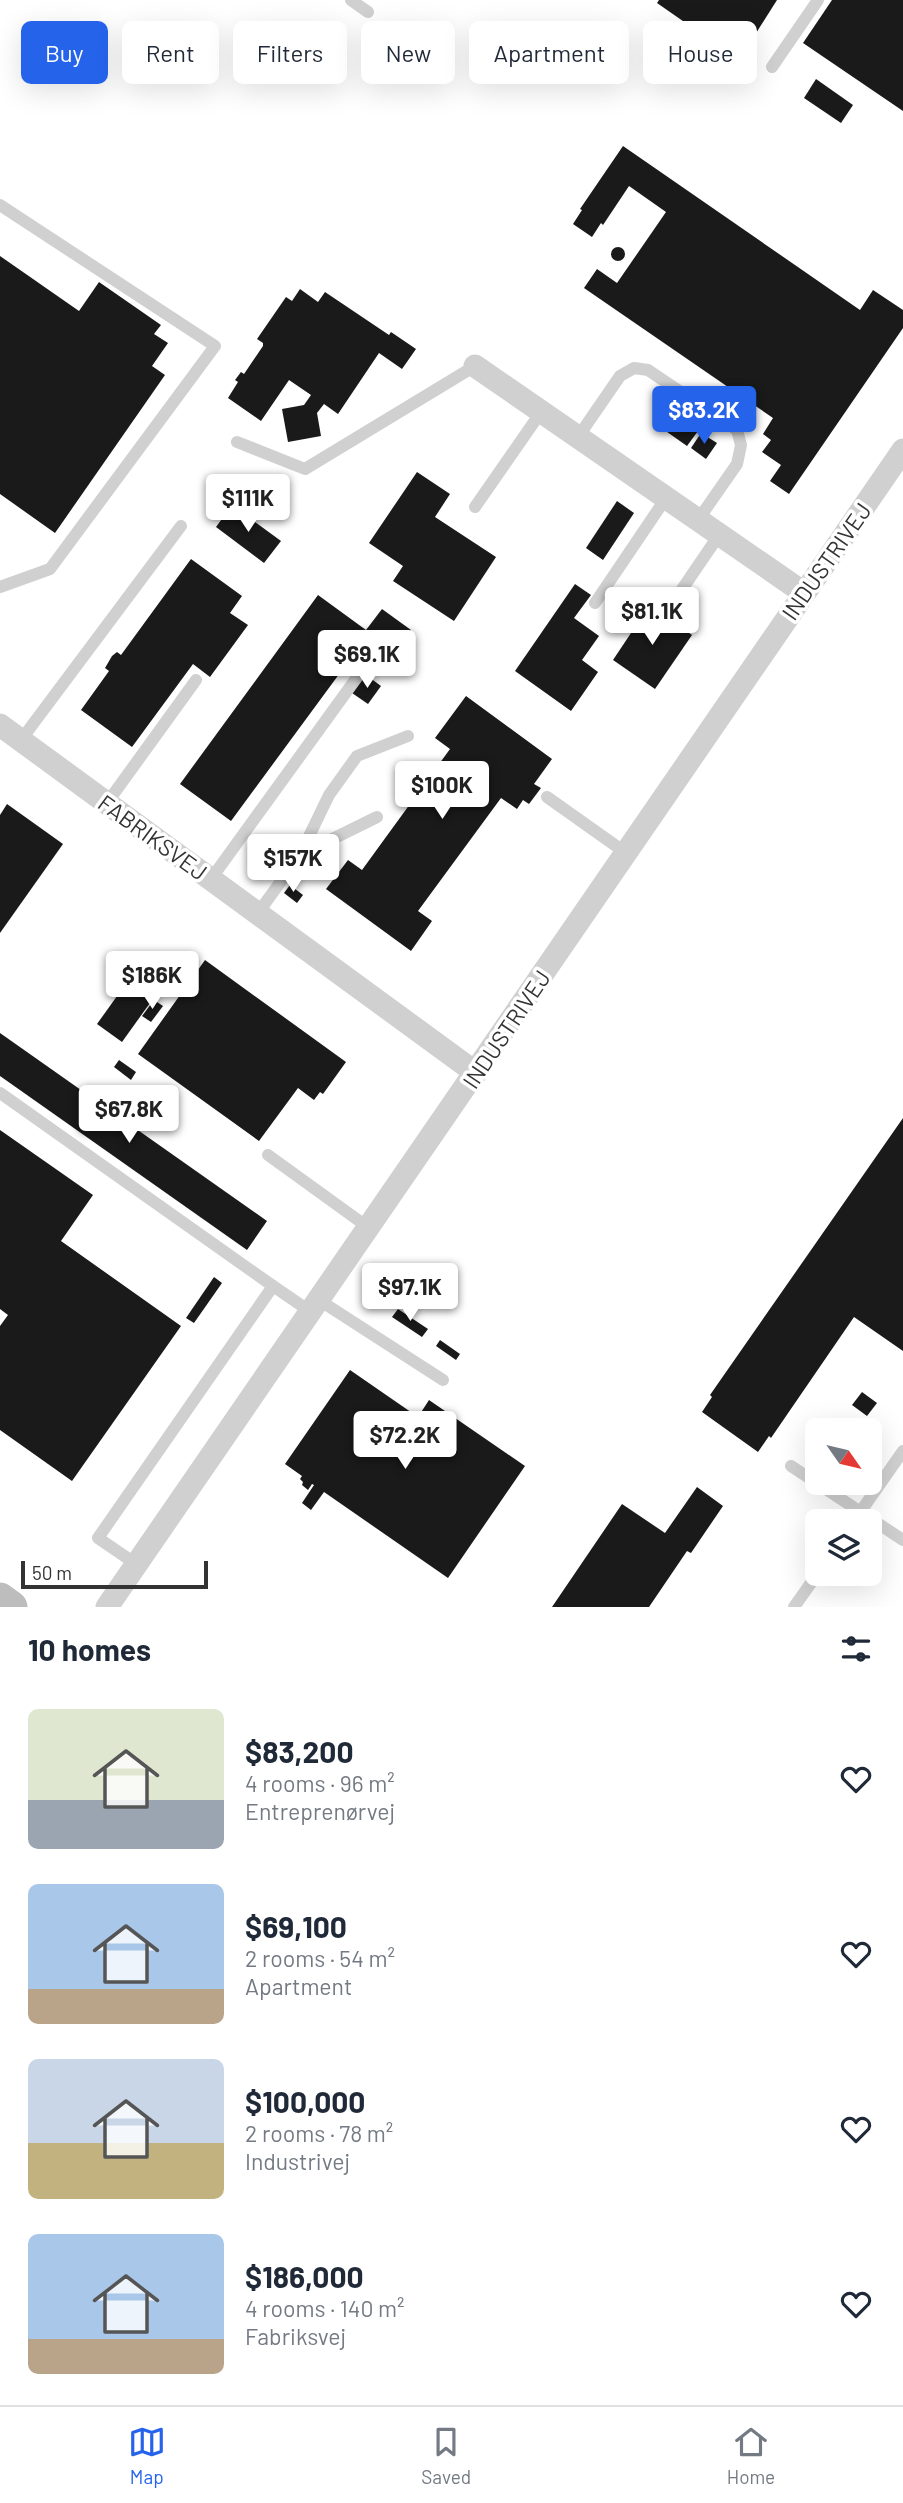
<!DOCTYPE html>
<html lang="en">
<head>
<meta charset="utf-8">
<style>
	:root { --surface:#fff; --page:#f2f2f3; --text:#1f2937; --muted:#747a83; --line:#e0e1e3; --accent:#2563eb }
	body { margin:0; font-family:Barlow,sans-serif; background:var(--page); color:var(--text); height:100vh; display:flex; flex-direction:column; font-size:26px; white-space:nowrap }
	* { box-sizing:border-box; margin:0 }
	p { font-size:23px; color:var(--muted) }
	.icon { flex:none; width:38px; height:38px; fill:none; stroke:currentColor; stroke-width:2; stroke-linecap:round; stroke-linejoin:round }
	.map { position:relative; height:1607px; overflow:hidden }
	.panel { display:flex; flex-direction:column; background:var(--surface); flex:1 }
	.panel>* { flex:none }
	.hud { position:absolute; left:21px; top:21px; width:861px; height:63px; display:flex; gap:14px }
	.needle { width:46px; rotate:124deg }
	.tools { position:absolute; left:805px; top:1418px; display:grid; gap:14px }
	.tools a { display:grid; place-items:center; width:77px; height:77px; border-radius:10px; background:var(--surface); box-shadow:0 7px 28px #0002; font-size:35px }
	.scale { position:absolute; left:21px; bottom:18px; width:187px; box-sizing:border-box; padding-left:7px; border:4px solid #333; border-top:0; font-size:19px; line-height:24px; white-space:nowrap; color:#333; -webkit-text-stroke:5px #fff; paint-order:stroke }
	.price { position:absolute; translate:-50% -60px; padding:0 16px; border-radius:7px; background:#fff; color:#222; font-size:23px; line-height:46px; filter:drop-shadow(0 2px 4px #0008) }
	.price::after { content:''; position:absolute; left:50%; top:42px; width:21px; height:16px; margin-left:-10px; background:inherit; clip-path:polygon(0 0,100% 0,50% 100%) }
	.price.on { background:var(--accent); color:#fff }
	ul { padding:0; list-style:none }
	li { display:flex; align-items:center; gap:21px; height:175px; padding:0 28px }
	li span { display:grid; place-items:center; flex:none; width:196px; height:140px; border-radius:10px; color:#555 }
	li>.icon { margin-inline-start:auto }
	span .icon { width:84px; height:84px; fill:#fffc; stroke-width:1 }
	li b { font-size:30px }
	h2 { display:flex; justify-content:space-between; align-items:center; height:84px; padding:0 28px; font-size:30px }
	.pill { padding:0 24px; border-radius:10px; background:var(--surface); box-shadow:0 7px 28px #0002; font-size:24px; line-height:63px }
	.pill.on { background:var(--accent); color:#fff }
	.tabs { display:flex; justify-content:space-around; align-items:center; height:98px; border-top:2px solid var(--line); background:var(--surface); font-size:19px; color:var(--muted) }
	.tabs a { display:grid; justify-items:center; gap:4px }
	.tabs .on { color:var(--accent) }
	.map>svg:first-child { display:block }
	.building { fill:#1a1a1a }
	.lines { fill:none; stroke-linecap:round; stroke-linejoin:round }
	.lane { stroke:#d0d0d0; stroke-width:12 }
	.street { stroke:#d0d0d0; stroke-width:23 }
	.secondary { stroke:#bdbdbd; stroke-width:33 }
	.labels { text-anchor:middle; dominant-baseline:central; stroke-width:7; stroke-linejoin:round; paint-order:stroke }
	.street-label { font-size:23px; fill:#333; stroke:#fff }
</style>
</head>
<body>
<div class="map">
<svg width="903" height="1607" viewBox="0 0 903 1607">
	<rect width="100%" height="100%" fill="#fff"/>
	<g class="building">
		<polygon points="659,0 777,0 739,60 657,3"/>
		<polygon points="832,0 903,0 903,111 803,43"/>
		<polygon points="816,79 853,105 841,123 804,98"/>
		<polygon points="623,146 860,310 873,290 903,310 903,328 789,494 770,481 781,465 762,452 771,440 763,434 773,418 584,288 597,269 617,283 666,212 629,186 603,225 601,223 592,237 573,224 582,210 580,209"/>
		<circle cx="618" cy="254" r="7"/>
		<polygon points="0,256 79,311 99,282 161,325 154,334 168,343 152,366 165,375 55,533 0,494"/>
		<polygon points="300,289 318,302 325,292 389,335 391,332 416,349 402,369 379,353 338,414 324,404 317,413 321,436 288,442 282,409 304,405 311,395 289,380 261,421 228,398 238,382 235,380 241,372 244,374 263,346 263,343 257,339 286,297 292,301"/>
		<polygon points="671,412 698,431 687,446 660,427"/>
		<polygon points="701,433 717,443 706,459 691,448"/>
		<polygon points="417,472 450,494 435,517 496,557 454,621 393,581 403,566 369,543"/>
		<polygon points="617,501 634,513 603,560 586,548"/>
		<polygon points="232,505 281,541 264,563 216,527"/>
		<polygon points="191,559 242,596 230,613 248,625 210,677 193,664 132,747 81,710 109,671 105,668 112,656 117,652 121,655"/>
		<polygon points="575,584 591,595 574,618 599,636 582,660 598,672 571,711 515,671"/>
		<polygon points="318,595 366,630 382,609 411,630 388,662 362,643 231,821 180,784"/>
		<polygon points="649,606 692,635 655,689 613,660"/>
		<polygon points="366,675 381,686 368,704 352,693"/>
		<polygon points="466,696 552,759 534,784 541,788 529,804 523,800 517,809 501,798 418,911 432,921 411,951 326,889 348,860 362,870 450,749 435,738"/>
		<polygon points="7,804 63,844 0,933 0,815"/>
		<polygon points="258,862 271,872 266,879 253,870"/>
		<polygon points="290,885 303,895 297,903 284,893"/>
		<polygon points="205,960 346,1062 323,1094 320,1092 314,1100 298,1088 259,1141 138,1054"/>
		<polygon points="130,978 155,996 122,1042 97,1024"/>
		<polygon points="154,1000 163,1006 151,1022 142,1016"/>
		<polygon points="0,1033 267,1221 247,1250 0,1076"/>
		<polygon points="119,1060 136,1072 131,1080 114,1067"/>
		<polygon points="903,1118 903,1351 854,1317 771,1438 769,1436 758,1452 702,1412 712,1397 710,1395"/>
		<polygon points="0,1130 93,1195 61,1241 181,1326 72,1481 0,1430 0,1326 8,1315 0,1309"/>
		<polygon points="214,1277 222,1283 194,1323 186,1318"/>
		<polygon points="398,1309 428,1329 422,1337 392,1317"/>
		<polygon points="440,1340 460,1354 456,1360 436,1346"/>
		<polygon points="350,1370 418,1417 429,1400 525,1466 448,1578 324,1492 311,1510 302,1503 314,1485 312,1484 308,1490 302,1485 303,1482 300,1479 302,1476 285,1464"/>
		<polygon points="862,1392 877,1403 867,1416 852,1405"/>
		<polygon points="697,1487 723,1506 691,1553 687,1551 649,1607 552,1607 622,1504 665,1533"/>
	</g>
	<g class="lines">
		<g class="lane">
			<polyline points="351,0 368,12"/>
			<polyline points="772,67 818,0"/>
			<polyline points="0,205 215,346 50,569 0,587"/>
			<polyline points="578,437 620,376 634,368 648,370 737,430 741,445 737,464 698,520"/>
			<polyline points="237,442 305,469 475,366"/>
			<polyline points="475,507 541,412"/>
			<polyline points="595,603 666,498"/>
			<polyline points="670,607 719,535"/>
			<polyline points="21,740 181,526"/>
			<polyline points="547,797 626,853"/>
			<polyline points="107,803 196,680"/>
			<polyline points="377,817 300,855 329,795 357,756 408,736"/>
			<polyline points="211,879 363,669"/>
			<polyline points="258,913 300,855"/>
			<polyline points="0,1093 273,1286"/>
			<polyline points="268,1155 369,1228"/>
			<polyline points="319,1300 443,1380"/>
			<polyline points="791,1466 903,1540"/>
			<polyline points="854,1521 903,1451"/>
			<polyline points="136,1564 98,1538 273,1286 311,1312"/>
			<polyline points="794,1607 818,1573"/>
		</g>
		<g class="street">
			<polyline points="475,366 804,593"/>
			<polyline points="0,725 476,1073"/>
			<polyline points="107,1607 903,450"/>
		</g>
		<polyline class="secondary" points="0,1599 11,1607"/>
	</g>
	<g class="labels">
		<g class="street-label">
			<text transform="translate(826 561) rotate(-55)">INDUSTRIVEJ</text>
			<text transform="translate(153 837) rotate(36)">FABRIKSVEJ</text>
			<text transform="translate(506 1029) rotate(-56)">INDUSTRIVEJ</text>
		</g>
	</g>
</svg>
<div class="tools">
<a><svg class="needle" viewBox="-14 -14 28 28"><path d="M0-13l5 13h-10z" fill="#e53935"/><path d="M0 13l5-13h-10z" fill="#747a83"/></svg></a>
<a><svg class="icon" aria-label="layers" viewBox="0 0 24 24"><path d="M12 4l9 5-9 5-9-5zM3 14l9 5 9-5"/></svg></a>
</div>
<div class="scale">50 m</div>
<b class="price on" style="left:704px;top:446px">$83.2K</b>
<b class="price" style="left:248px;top:534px">$111K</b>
<b class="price" style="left:652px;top:647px">$81.1K</b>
<b class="price" style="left:367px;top:690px">$69.1K</b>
<b class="price" style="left:442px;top:821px">$100K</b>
<b class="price" style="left:293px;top:894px">$157K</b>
<b class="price" style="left:152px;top:1011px">$186K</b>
<b class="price" style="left:129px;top:1145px">$67.8K</b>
<b class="price" style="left:410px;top:1323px">$97.1K</b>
<b class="price" style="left:405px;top:1471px">$72.2K</b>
<div class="hud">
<a class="pill on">Buy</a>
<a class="pill">Rent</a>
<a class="pill">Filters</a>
<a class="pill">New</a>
<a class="pill">Apartment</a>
<a class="pill">House</a>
</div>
</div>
<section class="panel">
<h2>10 homes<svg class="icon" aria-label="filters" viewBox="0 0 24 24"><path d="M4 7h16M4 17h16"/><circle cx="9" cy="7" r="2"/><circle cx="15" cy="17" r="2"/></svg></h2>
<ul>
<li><span style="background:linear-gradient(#dfe7d0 65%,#9aa5b1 0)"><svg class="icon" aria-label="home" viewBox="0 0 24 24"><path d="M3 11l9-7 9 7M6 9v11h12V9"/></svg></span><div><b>$83,200</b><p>4 rooms · 96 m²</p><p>Entreprenørvej</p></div><svg class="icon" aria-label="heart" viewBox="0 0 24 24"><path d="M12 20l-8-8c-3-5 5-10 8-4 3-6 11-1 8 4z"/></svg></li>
<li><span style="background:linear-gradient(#a9c7e8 75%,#b9a48a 0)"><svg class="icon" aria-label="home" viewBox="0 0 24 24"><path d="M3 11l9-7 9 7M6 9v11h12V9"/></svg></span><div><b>$69,100</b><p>2 rooms · 54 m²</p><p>Apartment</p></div><svg class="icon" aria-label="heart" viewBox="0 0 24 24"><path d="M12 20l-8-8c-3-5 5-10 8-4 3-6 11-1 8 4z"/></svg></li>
<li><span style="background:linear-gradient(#c9d6e8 60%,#c2b280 0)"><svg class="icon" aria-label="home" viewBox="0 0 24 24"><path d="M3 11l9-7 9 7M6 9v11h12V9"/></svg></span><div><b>$100,000</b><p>2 rooms · 78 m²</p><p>Industrivej</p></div><svg class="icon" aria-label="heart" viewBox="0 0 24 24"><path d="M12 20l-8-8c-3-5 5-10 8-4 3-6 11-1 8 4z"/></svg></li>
<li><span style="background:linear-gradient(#a9c7e8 75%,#b9a48a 0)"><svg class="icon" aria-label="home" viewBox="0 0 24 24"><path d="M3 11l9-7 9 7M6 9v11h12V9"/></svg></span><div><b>$186,000</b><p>4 rooms · 140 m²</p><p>Fabriksvej</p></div><svg class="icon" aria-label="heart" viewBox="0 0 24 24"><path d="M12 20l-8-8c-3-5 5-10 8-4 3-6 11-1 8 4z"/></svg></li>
</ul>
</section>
<nav class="tabs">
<a class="on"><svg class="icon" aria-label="map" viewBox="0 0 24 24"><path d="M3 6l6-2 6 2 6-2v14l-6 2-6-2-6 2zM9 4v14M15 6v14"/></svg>Map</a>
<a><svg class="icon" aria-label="saved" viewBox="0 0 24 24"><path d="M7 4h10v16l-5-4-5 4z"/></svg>Saved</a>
<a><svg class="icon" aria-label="home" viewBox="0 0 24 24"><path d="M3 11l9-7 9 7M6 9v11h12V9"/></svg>Home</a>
</nav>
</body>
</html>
